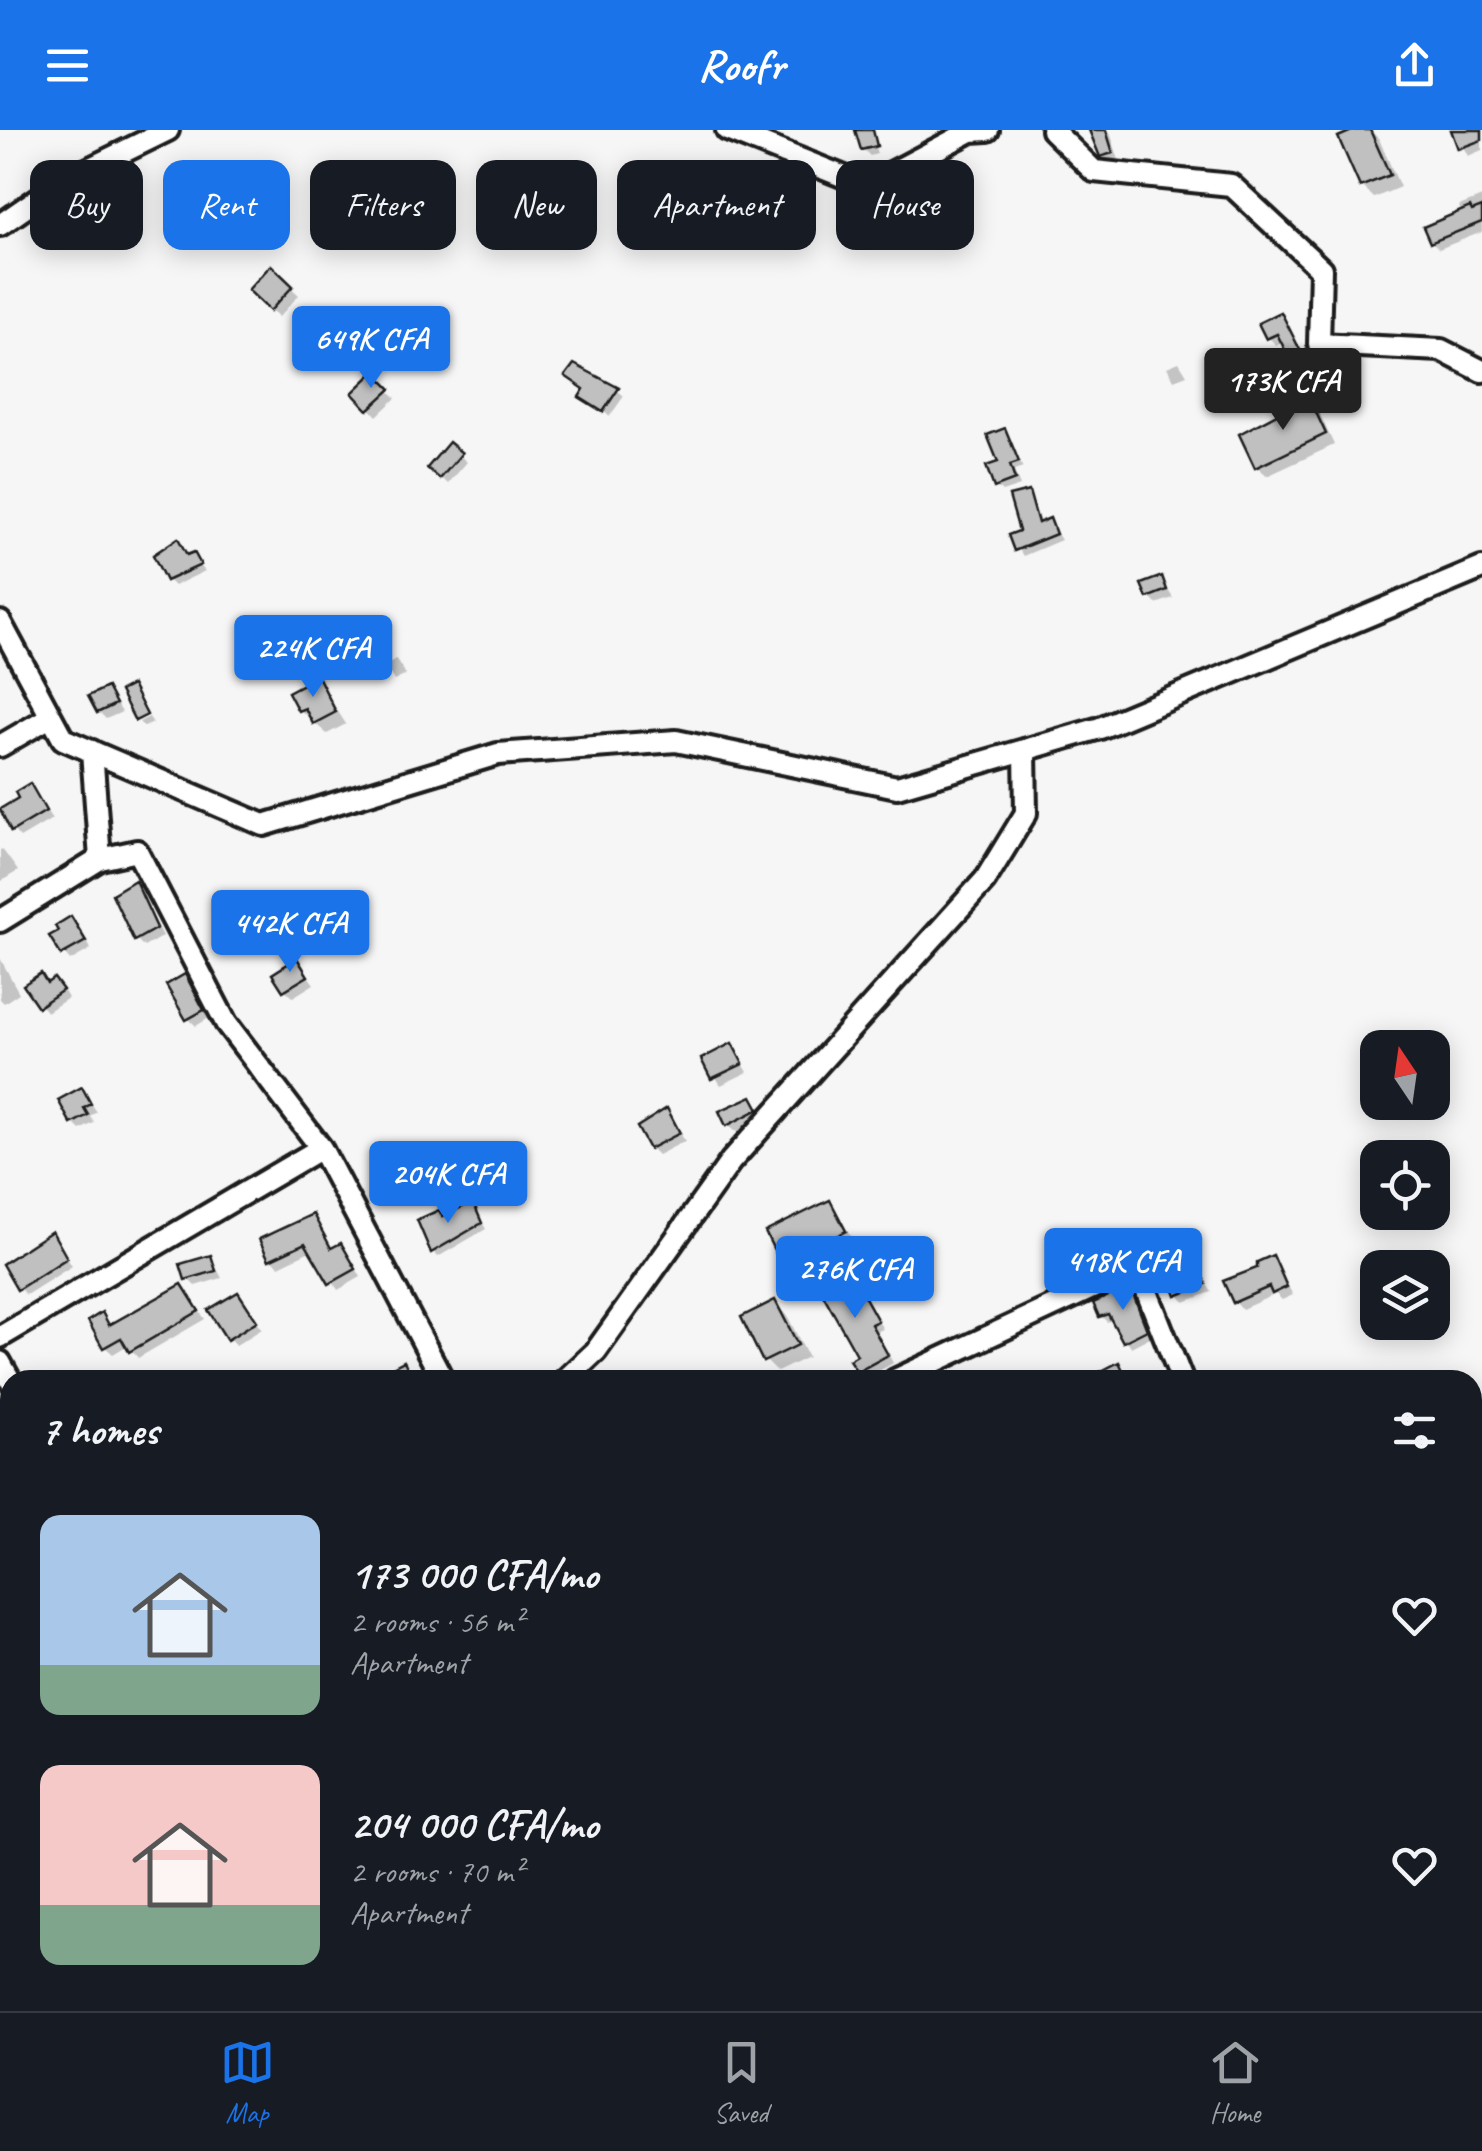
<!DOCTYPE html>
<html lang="en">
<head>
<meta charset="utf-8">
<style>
	:root { --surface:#171b24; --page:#242831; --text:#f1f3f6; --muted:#9ea1a6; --line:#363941; --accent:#1a73e8 }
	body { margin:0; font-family:Caveat,sans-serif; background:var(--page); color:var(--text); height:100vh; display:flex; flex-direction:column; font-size:38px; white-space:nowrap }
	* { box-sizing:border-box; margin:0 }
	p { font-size:32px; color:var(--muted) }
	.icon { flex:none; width:55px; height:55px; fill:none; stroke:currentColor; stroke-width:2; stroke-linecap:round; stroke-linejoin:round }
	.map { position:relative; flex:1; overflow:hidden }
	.details { position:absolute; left:0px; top:1240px; width:1482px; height:642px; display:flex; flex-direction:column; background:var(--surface); border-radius:30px 30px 0 0; box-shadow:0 5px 25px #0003 }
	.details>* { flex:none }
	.banner { position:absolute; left:30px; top:30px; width:1422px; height:90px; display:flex; gap:20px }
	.needle { width:65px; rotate:347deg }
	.fabs { position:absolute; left:1360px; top:900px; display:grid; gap:20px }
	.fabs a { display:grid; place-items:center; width:90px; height:90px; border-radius:20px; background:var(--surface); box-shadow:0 5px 25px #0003; font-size:50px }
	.price { position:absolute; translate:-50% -85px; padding:0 22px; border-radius:10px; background:var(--accent); color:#fff; font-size:32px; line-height:65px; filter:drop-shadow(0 2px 5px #0008) }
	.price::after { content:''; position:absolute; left:50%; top:60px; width:30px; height:22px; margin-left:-15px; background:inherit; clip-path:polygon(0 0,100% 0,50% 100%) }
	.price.selected { background:#222; color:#fff }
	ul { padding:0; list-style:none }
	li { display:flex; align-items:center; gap:30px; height:250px; padding:0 40px }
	li span { display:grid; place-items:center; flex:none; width:280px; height:200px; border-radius:20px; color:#555 }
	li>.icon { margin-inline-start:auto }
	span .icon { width:120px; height:120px; fill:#fffc; stroke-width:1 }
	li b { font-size:42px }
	h2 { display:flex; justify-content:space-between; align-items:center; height:120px; padding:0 40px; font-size:42px }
	.tag { padding:0 35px; border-radius:20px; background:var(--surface); box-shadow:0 5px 25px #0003; font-size:35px; line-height:90px }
	.tag.selected { background:var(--accent); color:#fff }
	header { display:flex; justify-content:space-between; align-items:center; height:130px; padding:0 40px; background:var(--accent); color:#fff; font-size:45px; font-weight:800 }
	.menu { display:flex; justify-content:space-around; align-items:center; height:140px; border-top:2px solid var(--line); background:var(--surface); font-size:28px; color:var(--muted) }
	.menu a { display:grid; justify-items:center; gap:5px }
	.menu .selected { color:var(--accent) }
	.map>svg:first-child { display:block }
	.shadow { fill:#0003 }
	.building { fill:#c0c0c0; stroke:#1c1c1c; stroke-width:2.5 }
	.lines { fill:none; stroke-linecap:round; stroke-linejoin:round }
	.minor-casing { stroke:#1c1c1c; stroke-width:28 }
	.minor { stroke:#fff; stroke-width:20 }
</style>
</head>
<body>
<header><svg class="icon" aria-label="menu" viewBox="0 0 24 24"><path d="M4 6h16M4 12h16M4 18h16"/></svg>Roofr<svg class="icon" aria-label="share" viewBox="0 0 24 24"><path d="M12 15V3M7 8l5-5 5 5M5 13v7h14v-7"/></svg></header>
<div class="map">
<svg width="1482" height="1881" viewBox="0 0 1482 1881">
	<rect width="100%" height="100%" fill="#f6f6f6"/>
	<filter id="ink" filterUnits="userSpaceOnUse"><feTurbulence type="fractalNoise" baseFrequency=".01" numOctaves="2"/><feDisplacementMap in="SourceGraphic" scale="20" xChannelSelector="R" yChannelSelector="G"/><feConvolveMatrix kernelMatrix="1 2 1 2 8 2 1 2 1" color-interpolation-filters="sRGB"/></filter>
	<g filter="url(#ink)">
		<g class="shadow">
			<polygon points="858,0 876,2 871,2 877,24 870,26 863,19"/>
			<polygon points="1091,0 1110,2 1119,30 1109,33 1098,22"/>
			<polygon points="1360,0 1370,0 1379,9 1400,57 1374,68 1362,56"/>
			<polygon points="1454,0 1482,0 1482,20 1468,26"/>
			<polygon points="1482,67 1482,102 1439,119 1432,112 1462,84 1459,76"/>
			<polygon points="271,139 299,165 279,187 251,160"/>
			<polygon points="1280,185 1307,229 1299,233 1284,211 1276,215 1269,208"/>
			<polygon points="1179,232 1187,245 1174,250 1167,237"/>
			<polygon points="374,245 396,268 377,286 355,263"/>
			<polygon points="617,260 624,266 610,286 589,273"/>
			<polygon points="1308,270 1318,280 1334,315 1267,346 1257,336 1271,286"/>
			<polygon points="1004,301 1023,338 1014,341 1020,356 1002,362 996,356"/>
			<polygon points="449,316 467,332 448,354 430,337"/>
			<polygon points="1029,363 1041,394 1049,391 1061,410 1023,426 1011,407 1022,402"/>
			<polygon points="177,411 205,441 174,456 168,450"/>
			<polygon points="1161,449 1173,468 1156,474 1149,467"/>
			<polygon points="396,529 406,545 394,551 385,535"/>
			<polygon points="317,549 346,594 327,604 300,580"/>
			<polygon points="107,560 122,582 106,589 99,582"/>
			<polygon points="149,587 153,593 144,597 139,592"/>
			<polygon points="30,656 52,689 20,708 13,700"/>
			<polygon points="2,719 18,741 0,752 0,720"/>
			<polygon points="135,753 163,806 144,817 136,809"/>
			<polygon points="71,789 91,819 70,831 53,807"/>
			<polygon points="0,828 19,863 4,873 0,869"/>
			<polygon points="297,831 314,854 293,867 285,860"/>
			<polygon points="40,846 62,858 68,868 47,882 40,875"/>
			<polygon points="185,847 209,888 196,896 188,888"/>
			<polygon points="732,916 748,942 721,955 704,930"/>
			<polygon points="82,960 97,982 90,986 94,993 80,1000 73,993"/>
			<polygon points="752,969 765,987 736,1002 728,995"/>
			<polygon points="667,982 685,1011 658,1025 651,1018"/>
			<polygon points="830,1073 856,1114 795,1145 783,1133"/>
			<polygon points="472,1075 486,1099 438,1127 433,1121 444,1088"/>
			<polygon points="312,1087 333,1120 340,1116 348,1124 361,1147 338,1160 312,1120 279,1136 271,1128"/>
			<polygon points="51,1104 72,1136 26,1165 19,1158"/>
			<polygon points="211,1128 222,1148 195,1156 187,1148"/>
			<polygon points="1272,1128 1293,1165 1282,1170 1276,1164 1242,1179 1235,1171"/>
			<polygon points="1200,1144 1212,1162 1185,1172 1178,1164"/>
			<polygon points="851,1147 883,1199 876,1202 893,1233 866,1248 859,1241"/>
			<polygon points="182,1157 205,1189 138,1228 128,1215 113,1224 105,1217 101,1186 111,1197"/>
			<polygon points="1129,1159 1152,1206 1131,1217 1114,1189 1107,1192 1101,1186"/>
			<polygon points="238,1165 262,1199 236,1215 229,1208"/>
			<polygon points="775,1173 787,1185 808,1227 777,1242 765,1230"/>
			<polygon points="404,1234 415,1250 385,1250 383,1245"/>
			<polygon points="0,1377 10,1389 10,1457 0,1444"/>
			<polygon points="0,1737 10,1753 0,1763"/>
			<polygon points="10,1864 10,1872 48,1872 29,1881 0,1881 0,1868"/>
			<polygon points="1006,1872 1037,1872 1039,1878 1010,1881"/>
			<polygon points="1155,1872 1183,1872 1187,1880 1160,1881"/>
		</g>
		<g class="building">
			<polygon points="855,0 873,0 877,16 861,20"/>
			<polygon points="1089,0 1106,0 1113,23 1100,27"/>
			<polygon points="1354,0 1370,0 1390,45 1360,57 1338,7"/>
			<polygon points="1451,0 1482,0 1482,10 1458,19"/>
			<polygon points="1470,77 1472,81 1482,77 1482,92 1430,113 1423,97"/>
			<polygon points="271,135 293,156 270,181 248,160"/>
			<polygon points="1281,182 1301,222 1289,228 1277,204 1266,209 1258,193"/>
			<polygon points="574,234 619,258 603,282 579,267 584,259 565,246"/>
			<polygon points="374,242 391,259 368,280 352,263"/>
			<polygon points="1309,267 1326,304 1255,338 1239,304"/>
			<polygon points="1005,298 1019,332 1010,335 1015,350 994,358 986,336 998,332 987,305"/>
			<polygon points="449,312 462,323 440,349 427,338"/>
			<polygon points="1029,361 1038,393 1050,388 1056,404 1014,421 1008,405 1019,401 1009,366"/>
			<polygon points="178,408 187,425 194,422 201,435 166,451 153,425"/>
			<polygon points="1162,446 1167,460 1147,468 1141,454"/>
			<polygon points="318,546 336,582 313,594 305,578 298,581 288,562"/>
			<polygon points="132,555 147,585 135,591 120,561"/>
			<polygon points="107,557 116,574 97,583 88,566"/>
			<polygon points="30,653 46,681 11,702 0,679 18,668 15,662"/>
			<polygon points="135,750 157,798 134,811 112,764"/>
			<polygon points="71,786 86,811 61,825 49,806 58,801 55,796"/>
			<polygon points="297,828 308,846 283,861 272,844"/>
			<polygon points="41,843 47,853 54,848 63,860 38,877 23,855"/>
			<polygon points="185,844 204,880 186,890 166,855"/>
			<polygon points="732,913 743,934 711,949 701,929"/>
			<polygon points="82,957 91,974 84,978 88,985 71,994 58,970"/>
			<polygon points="752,966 759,979 726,996 719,981"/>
			<polygon points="667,978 680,1003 649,1019 637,997"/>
			<polygon points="830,1070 846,1101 781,1134 765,1102"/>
			<polygon points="473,1072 482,1093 431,1123 417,1090 439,1080 442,1086"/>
			<polygon points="313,1084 331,1118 341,1113 356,1139 329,1154 305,1113 269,1130 259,1109"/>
			<polygon points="52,1101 67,1128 17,1160 2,1134"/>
			<polygon points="211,1125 216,1141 185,1150 180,1134"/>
			<polygon points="1273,1125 1287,1157 1272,1164 1269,1157 1233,1173 1223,1151 1257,1138 1257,1132"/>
			<polygon points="1201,1141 1206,1154 1176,1166 1171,1152"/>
			<polygon points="852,1144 878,1191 871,1194 888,1225 857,1242 849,1230 857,1225 820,1159"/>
			<polygon points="182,1154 199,1181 129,1222 121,1208 103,1218 88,1191 102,1182 109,1195"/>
			<polygon points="1130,1156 1147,1200 1123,1212 1108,1184 1099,1187 1093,1173"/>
			<polygon points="238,1162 257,1191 227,1210 208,1180"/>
			<polygon points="775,1170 798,1215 763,1232 741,1187"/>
			<polygon points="404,1231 412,1246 368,1250"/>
			<polygon points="1119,1232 1128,1250 1084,1250"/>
		</g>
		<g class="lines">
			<defs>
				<g id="minor">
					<polyline points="727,0 867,56 971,1 988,0"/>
					<polyline points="1052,0 1094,41 1231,55 1321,139 1319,214 1441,220 1482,241"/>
					<polyline points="0,95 62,52 168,0"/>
					<polyline points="0,492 63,609 264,695 498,624 676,611 897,657 1100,598 1482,438"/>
					<polyline points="0,616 50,587"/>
					<polyline points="100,729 137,721 226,893 321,1018"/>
					<polyline points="0,791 100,729 92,621"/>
					<polyline points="0,1207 321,1018 443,1250"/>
					<polyline points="0,1232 10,1250"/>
					<polyline points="565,1250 596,1221 731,1031 985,750 1026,683 1025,620"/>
					<polyline points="895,1250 1137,1137 1182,1250"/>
					<polyline points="0,1651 10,1645"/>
					<polyline points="853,1872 858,1881"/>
					<polyline points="1243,1872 1244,1875"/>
					<polyline points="224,1881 240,1872"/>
				</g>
			</defs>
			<use href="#minor" class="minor-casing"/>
			<use href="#minor" class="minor"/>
		</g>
	</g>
</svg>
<div class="fabs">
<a><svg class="needle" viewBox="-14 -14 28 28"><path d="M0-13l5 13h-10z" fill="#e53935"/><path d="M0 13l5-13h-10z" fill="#9ea1a6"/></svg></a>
<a><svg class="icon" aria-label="locate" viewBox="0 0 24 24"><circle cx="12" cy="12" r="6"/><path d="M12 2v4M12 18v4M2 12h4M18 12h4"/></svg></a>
<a><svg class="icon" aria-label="layers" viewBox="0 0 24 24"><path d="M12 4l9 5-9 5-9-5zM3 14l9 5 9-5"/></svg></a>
</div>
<b class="price" style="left:371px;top:261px">649K CFA</b>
<b class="price selected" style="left:1283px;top:303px">173K CFA</b>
<b class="price" style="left:313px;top:570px">224K CFA</b>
<b class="price" style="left:290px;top:845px">442K CFA</b>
<b class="price" style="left:448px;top:1096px">204K CFA</b>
<b class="price" style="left:1123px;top:1183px">418K CFA</b>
<b class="price" style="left:855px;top:1191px">276K CFA</b>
<div class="banner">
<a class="tag">Buy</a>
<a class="tag selected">Rent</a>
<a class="tag">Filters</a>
<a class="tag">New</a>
<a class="tag">Apartment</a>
<a class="tag">House</a>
</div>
<section class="details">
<h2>7 homes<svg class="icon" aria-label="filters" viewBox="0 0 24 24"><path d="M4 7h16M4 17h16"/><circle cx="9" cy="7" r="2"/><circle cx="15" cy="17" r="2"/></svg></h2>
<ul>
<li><span style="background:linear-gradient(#a9c7e8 75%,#7fa58c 0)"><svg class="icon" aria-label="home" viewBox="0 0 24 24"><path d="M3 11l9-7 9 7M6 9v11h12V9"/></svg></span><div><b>173 000 CFA/mo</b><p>2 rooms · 56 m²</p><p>Apartment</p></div><svg class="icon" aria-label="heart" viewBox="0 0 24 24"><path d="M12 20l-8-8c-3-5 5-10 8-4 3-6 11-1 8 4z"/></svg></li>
<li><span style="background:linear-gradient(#f6c9c9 70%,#7fa58c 0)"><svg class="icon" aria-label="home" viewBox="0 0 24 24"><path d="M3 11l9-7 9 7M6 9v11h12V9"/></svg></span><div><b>204 000 CFA/mo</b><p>2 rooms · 70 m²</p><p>Apartment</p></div><svg class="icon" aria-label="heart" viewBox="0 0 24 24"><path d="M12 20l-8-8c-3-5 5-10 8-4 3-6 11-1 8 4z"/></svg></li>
</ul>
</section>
</div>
<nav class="menu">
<a class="selected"><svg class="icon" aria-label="map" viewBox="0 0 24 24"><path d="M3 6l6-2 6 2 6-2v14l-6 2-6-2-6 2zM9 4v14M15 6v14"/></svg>Map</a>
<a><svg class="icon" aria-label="saved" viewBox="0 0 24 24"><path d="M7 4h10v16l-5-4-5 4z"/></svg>Saved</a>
<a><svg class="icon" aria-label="home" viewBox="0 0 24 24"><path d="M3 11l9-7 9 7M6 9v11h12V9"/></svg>Home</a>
</nav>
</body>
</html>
